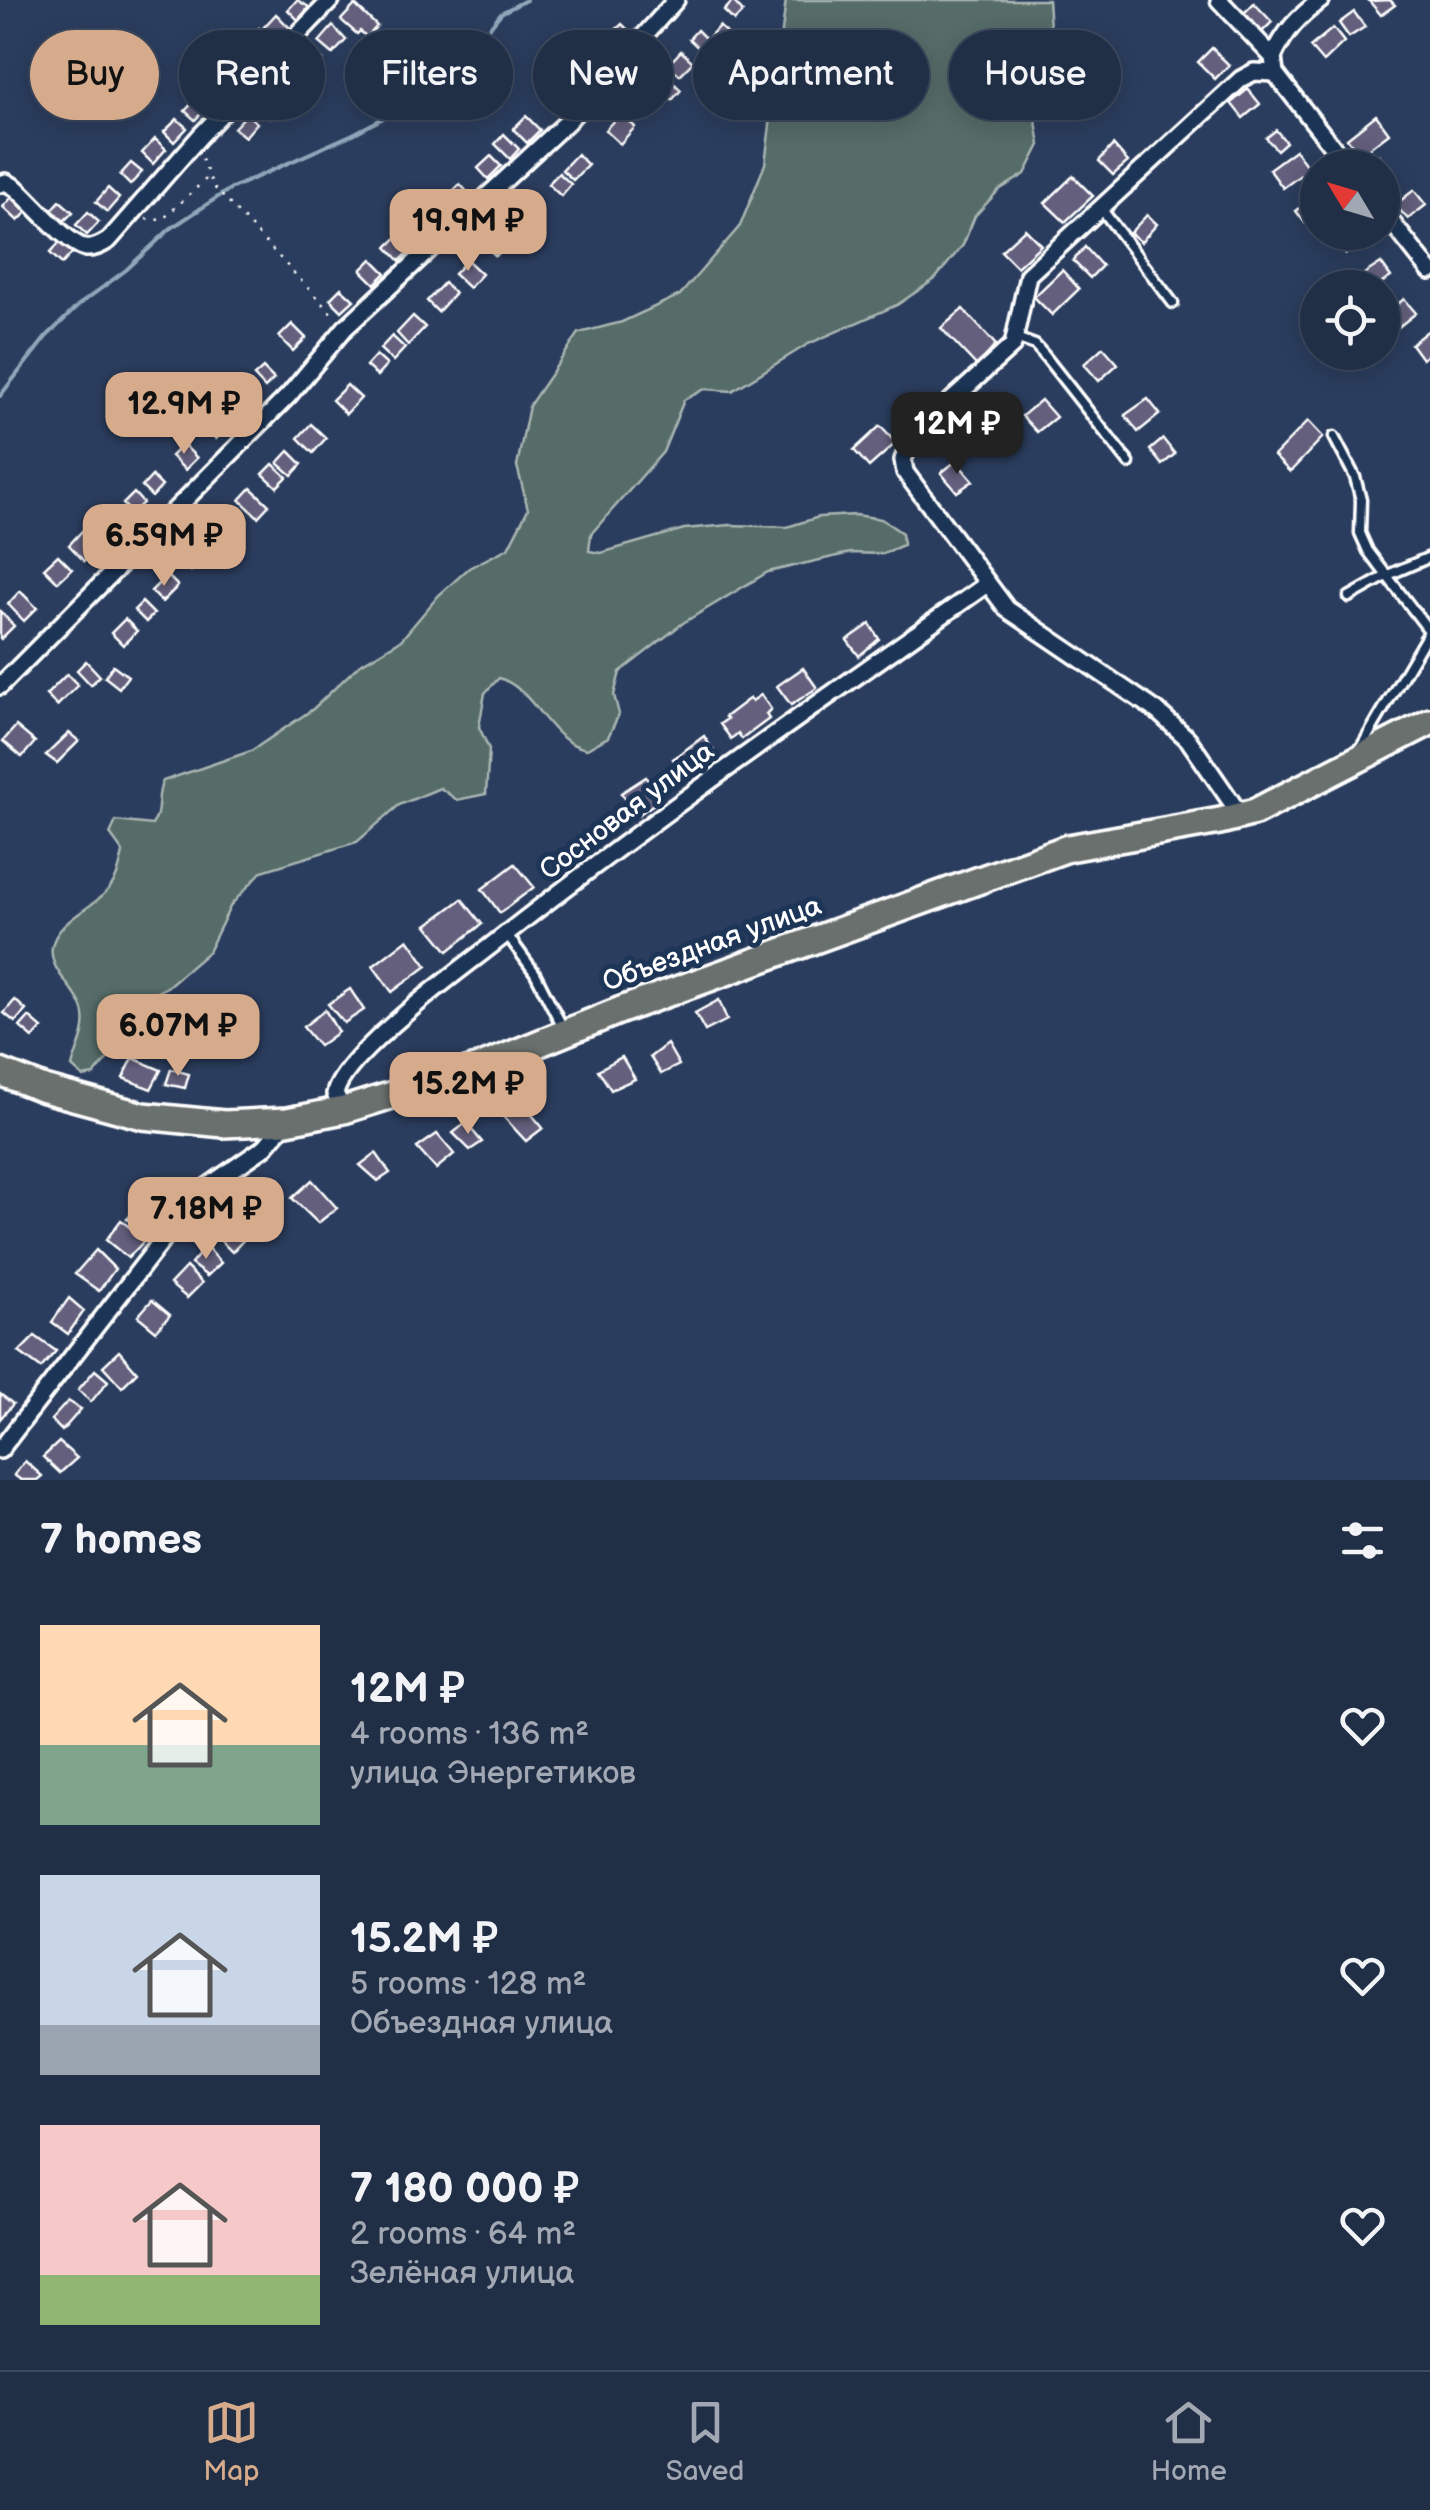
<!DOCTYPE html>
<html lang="en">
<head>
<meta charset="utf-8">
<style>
	:root { --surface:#202e46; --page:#2d3a51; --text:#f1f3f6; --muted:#a2a8b3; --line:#3d4a5f; --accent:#d6ab8b }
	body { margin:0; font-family:"Balsamiq Sans",sans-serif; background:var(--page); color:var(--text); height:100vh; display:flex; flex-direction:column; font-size:38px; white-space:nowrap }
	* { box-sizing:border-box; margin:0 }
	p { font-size:32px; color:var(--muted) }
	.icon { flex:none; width:55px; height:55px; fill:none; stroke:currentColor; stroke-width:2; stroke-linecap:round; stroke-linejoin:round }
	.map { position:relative; height:1480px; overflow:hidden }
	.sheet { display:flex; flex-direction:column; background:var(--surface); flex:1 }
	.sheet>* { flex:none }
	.banner { position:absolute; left:30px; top:30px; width:1370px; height:90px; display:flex; gap:20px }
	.needle { width:65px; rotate:308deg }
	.controls { position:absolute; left:1300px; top:150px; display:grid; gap:20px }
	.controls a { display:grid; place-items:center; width:100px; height:100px; border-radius:50%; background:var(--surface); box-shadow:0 5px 25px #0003,0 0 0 2px var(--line); font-size:50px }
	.price { position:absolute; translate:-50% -85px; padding:0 22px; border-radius:20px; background:var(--accent); color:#111; font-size:32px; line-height:65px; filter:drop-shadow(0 2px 5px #0008) }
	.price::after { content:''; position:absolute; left:50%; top:60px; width:30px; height:22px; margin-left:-15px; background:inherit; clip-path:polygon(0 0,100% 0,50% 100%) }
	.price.active { background:#222; color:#fff }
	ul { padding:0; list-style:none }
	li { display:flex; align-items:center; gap:30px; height:250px; padding:0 40px }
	li span { display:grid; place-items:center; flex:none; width:280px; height:200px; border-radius:0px; color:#555 }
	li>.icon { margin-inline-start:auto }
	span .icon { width:120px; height:120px; fill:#fffc; stroke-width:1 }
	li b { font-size:42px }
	h2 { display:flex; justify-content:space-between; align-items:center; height:120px; padding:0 40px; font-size:42px }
	.tag { padding:0 35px; border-radius:45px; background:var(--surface); box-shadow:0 5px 25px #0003,0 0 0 2px var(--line); font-size:35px; line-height:90px }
	.tag.active { background:var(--accent); color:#111 }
	.dock { display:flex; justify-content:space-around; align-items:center; height:140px; border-top:2px solid var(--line); background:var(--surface); font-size:28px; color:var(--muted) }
	.dock a { display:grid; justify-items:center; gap:5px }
	.dock .active { color:var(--accent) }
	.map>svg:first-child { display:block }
	.green { fill:#566c67; stroke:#aab6b3; stroke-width:2.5 }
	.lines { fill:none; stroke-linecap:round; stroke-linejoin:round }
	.stream { stroke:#8fa7ba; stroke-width:4 }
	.building { fill:#635f7c; stroke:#fff; stroke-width:2.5 }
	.lane-casing { stroke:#fff; stroke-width:15 }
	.street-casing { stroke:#fff; stroke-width:22 }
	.primary-casing { stroke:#fff; stroke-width:32 }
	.path { stroke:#fff; stroke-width:2.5; stroke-dasharray:2.5 8; stroke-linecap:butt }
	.lane { stroke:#1d3557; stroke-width:8 }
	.street { stroke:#1d3557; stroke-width:15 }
	.primary { stroke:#6a706d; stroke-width:25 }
	.labels { text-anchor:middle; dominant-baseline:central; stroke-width:10; stroke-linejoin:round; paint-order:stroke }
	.street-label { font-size:28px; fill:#fff; stroke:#1d3557 }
</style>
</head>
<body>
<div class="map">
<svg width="1430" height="1480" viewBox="0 0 1430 1480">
	<rect width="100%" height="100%" fill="#2b3d5e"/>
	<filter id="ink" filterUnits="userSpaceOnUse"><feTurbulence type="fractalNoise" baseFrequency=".01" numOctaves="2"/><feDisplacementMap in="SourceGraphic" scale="20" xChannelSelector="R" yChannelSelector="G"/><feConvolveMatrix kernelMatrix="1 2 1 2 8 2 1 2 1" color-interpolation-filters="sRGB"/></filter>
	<g filter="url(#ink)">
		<path class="green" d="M786,0H1048L1050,28L1046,48L1033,68L1030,85L1040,145L1025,174L999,190L975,216L963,245L935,279L897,305L808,344L732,391L705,389L684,400L663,452L591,534L589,551L601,553L684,529L730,525L787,527L819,517L856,515L881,519L902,533L903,545L883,554L850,553L768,572L683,623L620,672L614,695L619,714L608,737L587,749C547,742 537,690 499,678L485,693L479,727L489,749L486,794L457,800L440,788L399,805L357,842L262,871L231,905L208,952L167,987L133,1004L118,1027L109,1057L94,1075L83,1077L72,1067C76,1050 87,1033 84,1015C81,991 48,973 52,947C56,922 89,910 105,893C117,882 120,867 123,852L110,834L116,821L152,825C162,812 155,796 163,781L251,751L313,709L359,665L401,640L439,595L469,568L508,548L528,509L517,466L529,406L579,333L622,322L680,295L740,226L765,164Z"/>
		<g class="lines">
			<polyline class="stream" points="0,396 46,337 80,304 126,270 170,229 230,189 353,134 423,97 472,50 501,13 526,0"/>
		</g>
		<g class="building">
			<polygon points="297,0 309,7 298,20 288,10"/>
			<polygon points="1390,0 1395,5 1381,15 1369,1"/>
			<polygon points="733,1 743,12 734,21 724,11"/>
			<polygon points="1254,3 1272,22 1259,35 1241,16"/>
			<polygon points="355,5 377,26 367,37 360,31 357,34 341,20"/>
			<polygon points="1354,12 1365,27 1349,37 1339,23"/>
			<polygon points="276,14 289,27 278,40 264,27"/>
			<polygon points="622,24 633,35 620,48 609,36"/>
			<polygon points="333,26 346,40 333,54 319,42"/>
			<polygon points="719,26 731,37 722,47 710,36"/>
			<polygon points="259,28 274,42 264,52 250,38"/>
			<polygon points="1333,28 1344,42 1323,62 1310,47"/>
			<polygon points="697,30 712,45 704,53 689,39"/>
			<polygon points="600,37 614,52 606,60 591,46"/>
			<polygon points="1212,48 1229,65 1215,79 1198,62"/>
			<polygon points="311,50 323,60 311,73 300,63"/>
			<polygon points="681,51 693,62 680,75 668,65"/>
			<polygon points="240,53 251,64 236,80 225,70"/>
			<polygon points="582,53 597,67 586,77 572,63"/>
			<polygon points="287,72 303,86 287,102 273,88"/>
			<polygon points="557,73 572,89 558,104 542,88"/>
			<polygon points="663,73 681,90 672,100 654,83"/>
			<polygon points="219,76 229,85 216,99 206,90"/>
			<polygon points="1248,89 1260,104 1243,118 1231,103"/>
			<polygon points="270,90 284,103 271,118 256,105"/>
			<polygon points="647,91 664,107 655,116 638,100"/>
			<polygon points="198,97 208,106 195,120 185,111"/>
			<polygon points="621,113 635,127 620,144 605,130"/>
			<polygon points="247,114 257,123 245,137 234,128"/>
			<polygon points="1376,115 1389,133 1360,155 1347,138"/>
			<polygon points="526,116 540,130 527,143 513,129"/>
			<polygon points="177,119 187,128 174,142 164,132"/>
			<polygon points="1276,130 1286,142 1277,150 1266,138"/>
			<polygon points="504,134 519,149 510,159 495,144"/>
			<polygon points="155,139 166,149 153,164 142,153"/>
			<polygon points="1113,145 1128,162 1113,175 1099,161"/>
			<polygon points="1295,150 1309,169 1283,188 1269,169"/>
			<polygon points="577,154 588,165 573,180 562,170"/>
			<polygon points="1379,155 1390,168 1382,174 1382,168 1364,166"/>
			<polygon points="491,156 501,166 488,179 478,168"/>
			<polygon points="131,163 142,172 130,185 120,175"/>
			<polygon points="559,173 571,184 561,196 548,184"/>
			<polygon points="1073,176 1093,196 1065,222 1045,203"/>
			<polygon points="460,184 469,194 458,205 449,195"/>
			<polygon points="108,188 119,198 107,212 96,202"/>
			<polygon points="1414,190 1426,205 1408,219 1395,205"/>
			<polygon points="1318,194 1318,213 1305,223 1296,211"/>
			<polygon points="12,197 27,212 18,221 3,207"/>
			<polygon points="60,201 73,212 64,221 52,210"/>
			<polygon points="426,209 439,223 427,235 413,221"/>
			<polygon points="88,212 99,222 87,235 76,225"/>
			<polygon points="1147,215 1157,224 1141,242 1130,233"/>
			<polygon points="508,221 522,234 513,243 499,230"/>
			<polygon points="406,229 419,242 400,261 387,247"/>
			<polygon points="1025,229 1041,245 1017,267 1001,251"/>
			<polygon points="496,232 508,244 496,256 484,245"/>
			<polygon points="1344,232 1355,232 1362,243 1346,254 1335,240"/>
			<polygon points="62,240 74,251 62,264 50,253"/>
			<polygon points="1085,247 1102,266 1090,278 1073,261"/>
			<polygon points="372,259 386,273 375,284 361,270"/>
			<polygon points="467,260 482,274 469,288 454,274"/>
			<polygon points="1381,263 1391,277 1374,288 1364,274"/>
			<polygon points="1062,270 1079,289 1052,315 1034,297"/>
			<polygon points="444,283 455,293 438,312 427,301"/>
			<polygon points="341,288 354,300 342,311 330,299"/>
			<polygon points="1404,299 1416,313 1396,329 1384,315"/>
			<polygon points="963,309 996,345 977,366 941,328"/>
			<polygon points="413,316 425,327 408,345 397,333"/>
			<polygon points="292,324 306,338 293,351 279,337"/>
			<polygon points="1430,329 1430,353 1422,359 1411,344"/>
			<polygon points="392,336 405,348 393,361 380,349"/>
			<polygon points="1103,347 1118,364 1099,381 1084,364"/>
			<polygon points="376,355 387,365 377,376 366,366"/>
			<polygon points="263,368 274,379 265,388 254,376"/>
			<polygon points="347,385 361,398 346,414 332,400"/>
			<polygon points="238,395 248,405 235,418 225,408"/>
			<polygon points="1148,399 1160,414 1138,432 1125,415"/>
			<polygon points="1041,400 1056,417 1037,432 1022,416"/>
			<polygon points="215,415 227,428 216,439 203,427"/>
			<polygon points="1308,421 1323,437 1290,472 1274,456"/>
			<polygon points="311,424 326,438 313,453 298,438"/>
			<polygon points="880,426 896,443 869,467 854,450"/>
			<polygon points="1163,439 1175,454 1162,465 1150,450"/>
			<polygon points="183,444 197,458 185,470 171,456"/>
			<polygon points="289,451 302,464 292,475 278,463"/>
			<polygon points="956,461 973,481 957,492 941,473"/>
			<polygon points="273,464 287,477 277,487 263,474"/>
			<polygon points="152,476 162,486 152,497 142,487"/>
			<polygon points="251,488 269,505 258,517 240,500"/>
			<polygon points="134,493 143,503 132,513 123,504"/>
			<polygon points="116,510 127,521 114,534 103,523"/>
			<polygon points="235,510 247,521 234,535 222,524"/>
			<polygon points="82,531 98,547 84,561 69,545"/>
			<polygon points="195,545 206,556 191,571 180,559"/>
			<polygon points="58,555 72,569 58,582 44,568"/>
			<polygon points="167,575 178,586 162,602 151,591"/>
			<polygon points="20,591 37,608 24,621 8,604"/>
			<polygon points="142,602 154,614 146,622 134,610"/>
			<polygon points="0,611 14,626 1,639 0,638"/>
			<polygon points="125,619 137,631 123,645 111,633"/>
			<polygon points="870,624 879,639 859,656 847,640"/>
			<polygon points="86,661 100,676 91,685 77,670"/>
			<polygon points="113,665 128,676 119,688 105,677"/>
			<polygon points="803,668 817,688 791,705 777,686"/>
			<polygon points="67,674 78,685 57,706 46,695"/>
			<polygon points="761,695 771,709 766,714 769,719 742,739 738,733 731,739 720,724 727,719 725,717 750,698 752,701"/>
			<polygon points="16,726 35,742 22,757 3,741"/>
			<polygon points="69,733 79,741 57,763 46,755"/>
			<polygon points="704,736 716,755 686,774 673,759"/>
			<polygon points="646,777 661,799 638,815 621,793"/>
			<polygon points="515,864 534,887 500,913 482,889"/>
			<polygon points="462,899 482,924 448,951 427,925"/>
			<polygon points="408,939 427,966 392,992 373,966"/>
			<polygon points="350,989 364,1010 344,1023 328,1004"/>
			<polygon points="15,1000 26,1010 15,1022 4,1013"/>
			<polygon points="719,1000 727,1020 705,1031 695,1013"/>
			<polygon points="325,1010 338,1032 319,1046 303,1027"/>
			<polygon points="29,1017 42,1028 33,1038 20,1027"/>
			<polygon points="667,1044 679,1065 661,1074 650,1057"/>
			<polygon points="622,1057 635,1079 611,1090 598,1070"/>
			<polygon points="133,1058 161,1070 151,1089 123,1078"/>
			<polygon points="171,1069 189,1074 185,1088 166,1084"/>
			<polygon points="518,1098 543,1128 526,1141 500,1113"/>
			<polygon points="466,1123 482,1142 470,1150 453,1133"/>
			<polygon points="437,1134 454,1154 436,1169 417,1148"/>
			<polygon points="376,1153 390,1173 378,1181 360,1165"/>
			<polygon points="312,1180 337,1208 318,1223 292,1198"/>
			<polygon points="272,1184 281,1197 260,1214 249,1201"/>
			<polygon points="142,1202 164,1218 147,1234 127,1219"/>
			<polygon points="246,1209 259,1224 232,1252 218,1238"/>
			<polygon points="121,1220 145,1240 128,1258 106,1240"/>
			<polygon points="206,1246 221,1263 207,1276 191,1264"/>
			<polygon points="96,1250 115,1269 99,1291 75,1274"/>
			<polygon points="186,1267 202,1283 187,1298 170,1284"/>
			<polygon points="69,1298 84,1311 68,1334 52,1322"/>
			<polygon points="152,1300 170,1315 156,1331 138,1316"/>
			<polygon points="35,1336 56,1351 41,1368 19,1352"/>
			<polygon points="119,1351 137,1372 122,1387 103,1366"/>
			<polygon points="95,1370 108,1381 91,1402 78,1390"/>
			<polygon points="0,1394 13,1404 0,1419"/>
			<polygon points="68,1401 81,1409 62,1431 51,1420"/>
			<polygon points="59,1442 77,1458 60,1473 43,1457"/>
			<polygon points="25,1461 42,1476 37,1480 21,1480 14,1475"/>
		</g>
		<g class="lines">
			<defs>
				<g id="lane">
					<polyline points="1100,207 1173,303"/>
					<polyline points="1016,338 1035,345 1044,355 1129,463"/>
					<polyline points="1334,437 1355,477 1361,500 1360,533 1368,551 1430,632"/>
					<polyline points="1349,597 1388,575 1430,557"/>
					<polyline points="1360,749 1430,630"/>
					<polyline points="506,933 535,973 563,1028"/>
				</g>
				<g id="street">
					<polyline points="1219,0 1273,57 1275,73 1349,168"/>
					<path d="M1273,57C1285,31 1298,17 1321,0"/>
					<path d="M0,184L6,182L16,188C32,202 67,244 86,248C95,249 103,244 109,240L200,136L331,0"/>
					<polyline points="1382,210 1430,271"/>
					<polyline points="0,686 289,395 345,328 567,122 676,0"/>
					<polyline points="1241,816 1188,739 1157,711 1007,609 905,472 903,460 910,442 930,420 1013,345 1028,275 1241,79 1254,72 1275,73"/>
					<path d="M344,1110L335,1094C343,1056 455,973 488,948C650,820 819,703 987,584"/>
					<polyline points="0,1450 181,1216 207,1187 265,1147 287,1121"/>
				</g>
				<polyline id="primary" points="0,1072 44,1089 143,1116 224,1124 287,1121 344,1110 476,1069 621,1010 1068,848 1220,821 1255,812 1430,722"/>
			</defs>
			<use href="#lane" class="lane-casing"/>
			<use href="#street" class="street-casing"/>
			<use href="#primary" class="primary-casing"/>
			<g class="path">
				<polyline points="202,159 213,186 334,316"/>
				<polyline points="146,219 162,220 206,179"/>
			</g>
			<use href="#lane" class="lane"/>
			<use href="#street" class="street"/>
			<use href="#primary" class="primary"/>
		</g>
	</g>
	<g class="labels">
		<g class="street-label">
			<text transform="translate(627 811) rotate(-37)">Сосновая улица</text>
			<text transform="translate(712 944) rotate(-20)">Объездная улица</text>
		</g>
	</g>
</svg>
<div class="controls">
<a><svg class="needle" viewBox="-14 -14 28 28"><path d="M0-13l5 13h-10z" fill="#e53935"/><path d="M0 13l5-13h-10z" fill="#a2a8b3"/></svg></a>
<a><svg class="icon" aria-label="locate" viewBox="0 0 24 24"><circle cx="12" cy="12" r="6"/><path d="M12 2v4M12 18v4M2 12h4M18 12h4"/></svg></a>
</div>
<b class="price" style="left:468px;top:274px">19.9M ₽</b>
<b class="price" style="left:184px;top:457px">12.9M ₽</b>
<b class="price active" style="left:957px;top:477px">12M ₽</b>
<b class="price" style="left:164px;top:589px">6.59M ₽</b>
<b class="price" style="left:178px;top:1079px">6.07M ₽</b>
<b class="price" style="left:468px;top:1137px">15.2M ₽</b>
<b class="price" style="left:206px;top:1262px">7.18M ₽</b>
<div class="banner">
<a class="tag active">Buy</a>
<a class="tag">Rent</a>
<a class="tag">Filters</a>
<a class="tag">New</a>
<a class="tag">Apartment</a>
<a class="tag">House</a>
</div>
</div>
<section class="sheet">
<h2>7 homes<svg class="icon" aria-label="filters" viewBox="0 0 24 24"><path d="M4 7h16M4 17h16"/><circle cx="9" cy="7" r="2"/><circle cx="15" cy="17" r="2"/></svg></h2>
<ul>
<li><span style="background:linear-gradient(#ffd9b3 60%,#7fa58c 0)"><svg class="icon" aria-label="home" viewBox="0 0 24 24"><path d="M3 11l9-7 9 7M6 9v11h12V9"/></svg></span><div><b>12M ₽</b><p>4 rooms · 136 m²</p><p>улица Энергетиков</p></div><svg class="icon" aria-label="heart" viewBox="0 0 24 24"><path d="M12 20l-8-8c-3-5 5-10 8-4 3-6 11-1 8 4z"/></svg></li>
<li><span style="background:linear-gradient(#c9d6e8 75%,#9aa5b1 0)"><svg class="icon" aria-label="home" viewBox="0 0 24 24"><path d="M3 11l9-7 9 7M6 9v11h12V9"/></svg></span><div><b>15.2M ₽</b><p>5 rooms · 128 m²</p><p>Объездная улица</p></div><svg class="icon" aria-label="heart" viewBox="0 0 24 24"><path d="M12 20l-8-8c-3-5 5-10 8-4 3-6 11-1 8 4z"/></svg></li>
<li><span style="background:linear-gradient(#f6c9c9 75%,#8fb573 0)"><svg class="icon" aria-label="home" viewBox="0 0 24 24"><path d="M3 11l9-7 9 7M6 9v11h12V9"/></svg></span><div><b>7 180 000 ₽</b><p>2 rooms · 64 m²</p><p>Зелёная улица</p></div><svg class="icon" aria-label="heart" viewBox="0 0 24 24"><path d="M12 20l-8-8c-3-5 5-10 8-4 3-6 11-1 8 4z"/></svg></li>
</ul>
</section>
<nav class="dock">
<a class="active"><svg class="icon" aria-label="map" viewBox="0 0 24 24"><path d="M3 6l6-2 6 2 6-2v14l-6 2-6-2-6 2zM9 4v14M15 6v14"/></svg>Map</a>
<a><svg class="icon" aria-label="saved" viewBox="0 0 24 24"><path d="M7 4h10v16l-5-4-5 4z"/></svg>Saved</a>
<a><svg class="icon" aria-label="home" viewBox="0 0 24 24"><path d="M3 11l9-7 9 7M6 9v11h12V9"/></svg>Home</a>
</nav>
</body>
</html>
